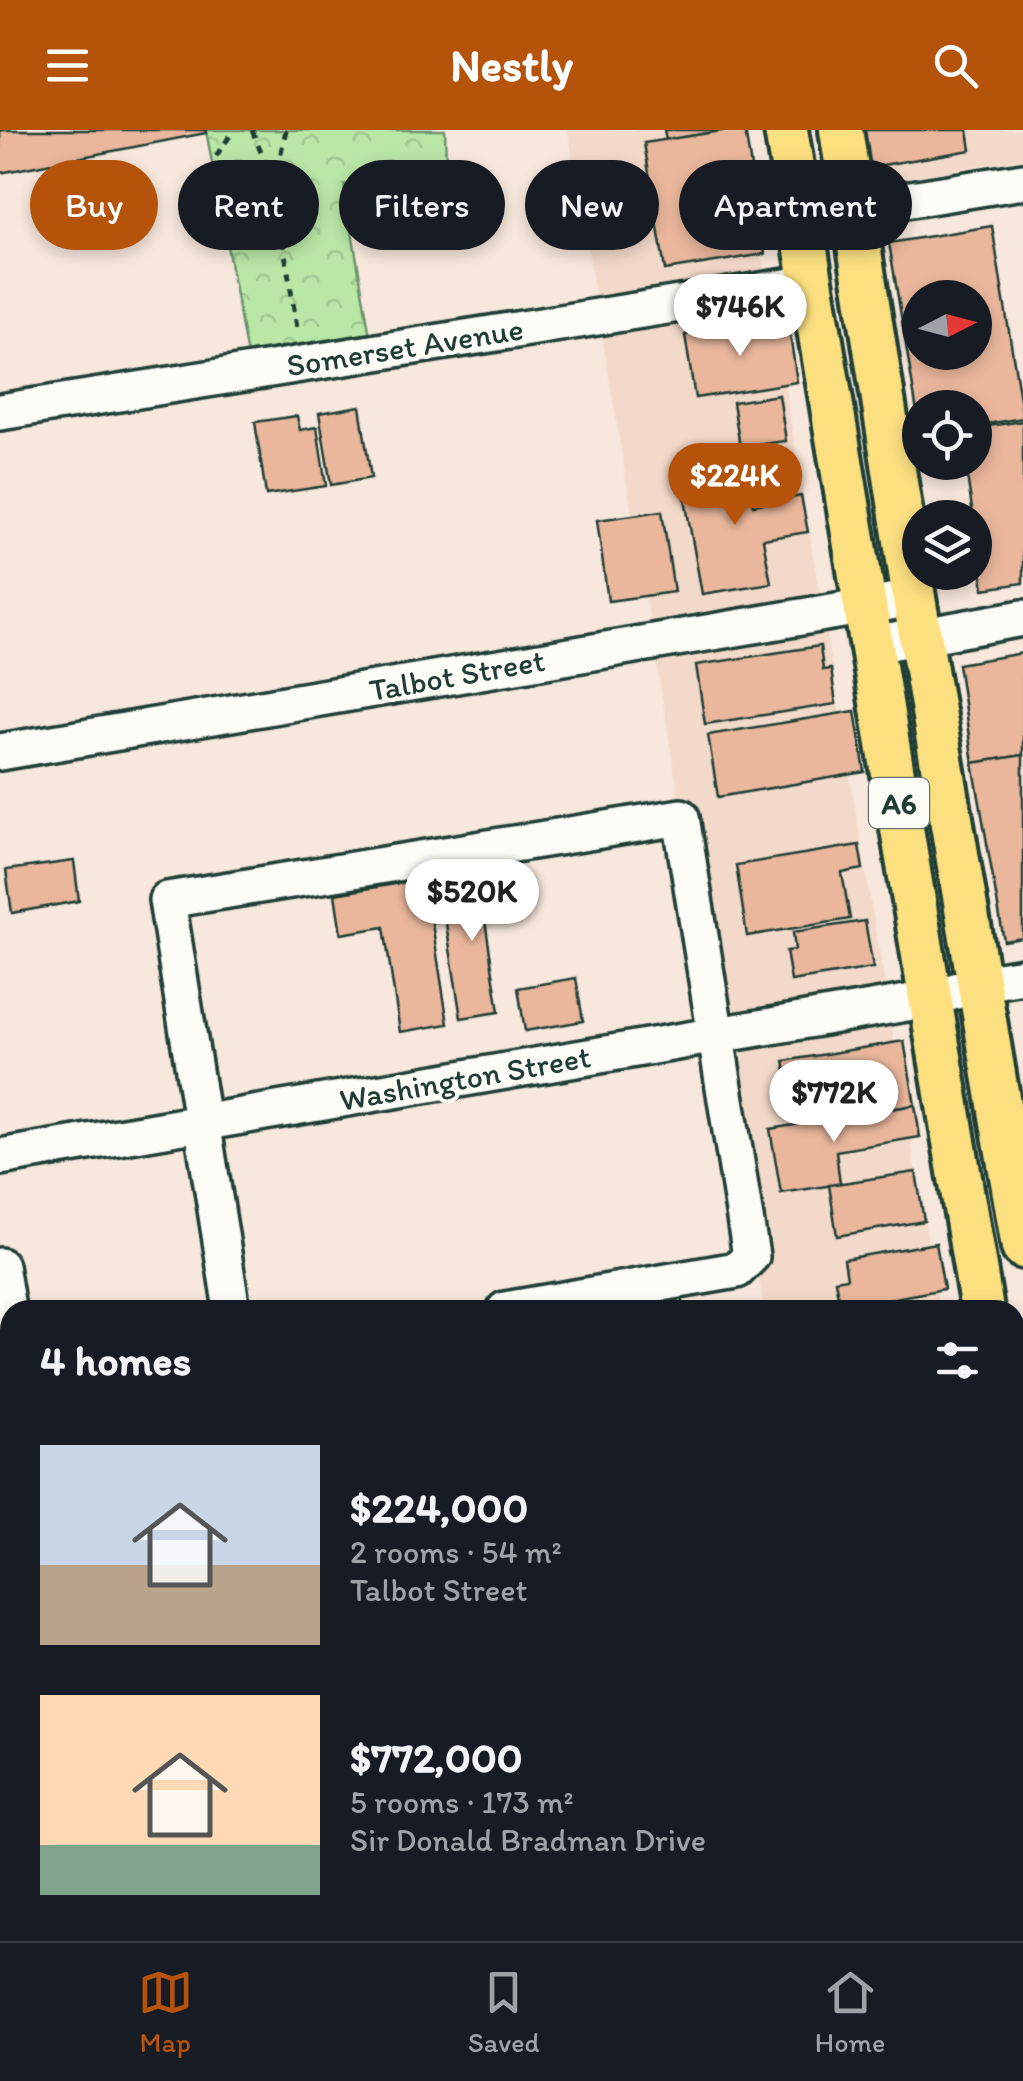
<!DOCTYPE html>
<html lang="en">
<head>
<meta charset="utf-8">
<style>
	:root { --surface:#171b24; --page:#242831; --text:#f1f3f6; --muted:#9ea1a6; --line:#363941; --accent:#b45309 }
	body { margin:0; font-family:Itim,sans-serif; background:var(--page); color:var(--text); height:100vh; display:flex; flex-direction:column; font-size:38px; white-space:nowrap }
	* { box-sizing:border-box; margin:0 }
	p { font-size:32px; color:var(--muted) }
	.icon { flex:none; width:55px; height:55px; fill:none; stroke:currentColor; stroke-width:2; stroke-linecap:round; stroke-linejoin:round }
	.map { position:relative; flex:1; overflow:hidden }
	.drawer { position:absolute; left:0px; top:1170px; width:1025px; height:642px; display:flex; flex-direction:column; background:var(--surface); border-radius:30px 30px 0 0; box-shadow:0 5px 15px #0003 }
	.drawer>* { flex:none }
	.top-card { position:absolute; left:30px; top:30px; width:965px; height:90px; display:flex; gap:20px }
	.needle { width:65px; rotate:84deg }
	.tools { position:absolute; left:902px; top:150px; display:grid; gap:20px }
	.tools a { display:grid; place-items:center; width:90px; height:90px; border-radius:50%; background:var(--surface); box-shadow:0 5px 15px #0003; font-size:50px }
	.price { position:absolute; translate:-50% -85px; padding:0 22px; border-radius:35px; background:#fff; color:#222; font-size:32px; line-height:65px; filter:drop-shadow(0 2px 5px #0008) }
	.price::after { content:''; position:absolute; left:50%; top:60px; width:30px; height:22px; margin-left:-15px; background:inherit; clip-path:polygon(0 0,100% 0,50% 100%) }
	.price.active { background:var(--accent); color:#fff }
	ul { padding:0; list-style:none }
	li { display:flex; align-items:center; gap:30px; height:250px; padding:0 40px }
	li span { display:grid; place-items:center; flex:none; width:280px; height:200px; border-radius:0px; color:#555 }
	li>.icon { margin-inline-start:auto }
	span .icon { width:120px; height:120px; fill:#fffc; stroke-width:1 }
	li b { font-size:42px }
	h2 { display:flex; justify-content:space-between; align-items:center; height:120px; padding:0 40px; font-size:42px }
	.pill { padding:0 35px; border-radius:45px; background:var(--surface); box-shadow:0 5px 15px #0003; font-size:35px; line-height:90px }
	.pill.active { background:var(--accent); color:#fff }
	header { display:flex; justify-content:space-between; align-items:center; height:130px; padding:0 40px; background:var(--accent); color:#fff; font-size:45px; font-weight:700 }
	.tab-bar { display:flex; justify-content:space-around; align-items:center; height:140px; border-top:2px solid var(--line); background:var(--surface); font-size:28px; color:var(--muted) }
	.tab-bar a { display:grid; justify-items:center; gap:5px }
	.tab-bar .active { color:var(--accent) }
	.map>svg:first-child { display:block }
	.built { fill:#f3d9c9 }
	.park { fill:url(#park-crowns); stroke:#6c926d; stroke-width:2.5 }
	.building { fill:#eab79c; stroke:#1f3d34; stroke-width:2.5; fill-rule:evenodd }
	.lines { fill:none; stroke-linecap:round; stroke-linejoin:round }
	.minor-casing { stroke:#1f3d34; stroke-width:42 }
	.major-casing { stroke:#1f3d34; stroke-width:50 }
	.path { stroke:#1f3d34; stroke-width:5; stroke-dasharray:8 8; stroke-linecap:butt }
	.minor { stroke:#fdfcf7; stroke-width:35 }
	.major { stroke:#fce080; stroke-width:42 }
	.labels { text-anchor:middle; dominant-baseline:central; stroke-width:8; stroke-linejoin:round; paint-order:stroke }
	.shield { fill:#fdfcf7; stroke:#62766e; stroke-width:2.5 }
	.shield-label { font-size:30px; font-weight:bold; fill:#1f3d34 }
	.street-label { font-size:32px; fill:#1f3d34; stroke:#fdfcf7 }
</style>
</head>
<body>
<header><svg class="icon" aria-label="menu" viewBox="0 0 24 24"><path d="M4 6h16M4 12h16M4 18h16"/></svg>Nestly<svg class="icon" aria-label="search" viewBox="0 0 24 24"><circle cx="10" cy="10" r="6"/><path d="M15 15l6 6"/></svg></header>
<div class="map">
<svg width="1023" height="1811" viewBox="0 0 1023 1811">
	<defs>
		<pattern id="park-crowns" width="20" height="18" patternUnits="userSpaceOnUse" patternTransform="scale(2.5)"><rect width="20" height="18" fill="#b9e7a6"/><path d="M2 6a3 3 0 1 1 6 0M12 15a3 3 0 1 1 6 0" fill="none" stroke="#9fc790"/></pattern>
	</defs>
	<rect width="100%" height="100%" fill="#f7e7dc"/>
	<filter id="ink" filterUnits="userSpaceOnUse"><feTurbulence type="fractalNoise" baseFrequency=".01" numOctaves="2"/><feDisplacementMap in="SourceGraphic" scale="20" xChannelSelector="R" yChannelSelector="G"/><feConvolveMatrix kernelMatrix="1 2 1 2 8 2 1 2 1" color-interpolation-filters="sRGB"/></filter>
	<g filter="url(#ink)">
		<g class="built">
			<polygon points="568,0 742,0 939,1180 764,1180"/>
			<polygon points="853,0 1023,0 1023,28 861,55"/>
			<polygon points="1015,1645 1023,1694 1023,1811 818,1811 817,1803 1015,1802"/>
		</g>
		<polygon class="park" points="206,0 445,0 446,34 344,55 373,224 250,242"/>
		<g class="building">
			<polygon points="0,0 206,0 206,3 0,43"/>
			<polygon points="664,0 728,0 666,10"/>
			<polygon points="728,0 745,0 765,124 665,140 644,13"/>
			<polygon points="859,0 968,0 971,20 865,38"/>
			<path d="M992,96L1023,288L975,296V278H920V300L889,113ZM920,168H975V222H920Z"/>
			<polygon points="772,191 790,204 797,252 695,268 685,205"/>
			<polygon points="779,265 786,311 740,317 733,272"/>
			<polygon points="360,276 371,348 331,355 319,283"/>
			<polygon points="297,286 300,300 317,297 326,356 266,365 255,292"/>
			<polygon points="1023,291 1023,453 984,459 965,332 975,332 975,298"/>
			<polygon points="747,335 753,375 801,366 808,402 763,409 771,453 702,464 681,347"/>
			<polygon points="662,381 674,462 608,471 597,390"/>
			<polygon points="820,516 823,540 831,539 836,574 705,594 696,535"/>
			<polygon points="1023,523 1023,625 973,633 958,534"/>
			<polygon points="855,581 865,642 718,667 708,605"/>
			<polygon points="1023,625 1023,808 1004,811 973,633"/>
			<polygon points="859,715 863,739 842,743 850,789 747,806 736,735"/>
			<polygon points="74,731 79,771 12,783 6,740"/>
			<polygon points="494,748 500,782 484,784 499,882 461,888 440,756"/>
			<polygon points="425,749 448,894 400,902 384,797 341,804 335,764"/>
			<polygon points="865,791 873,838 791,851 786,821 795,820 793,802"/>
			<polygon points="576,848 583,891 525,901 518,858"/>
			<polygon points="904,911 915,975 795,995 784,931"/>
			<polygon points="915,975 920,1007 836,1021 840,1054 781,1063 770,999"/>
			<polygon points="916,1042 924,1091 837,1106 829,1055"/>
			<polygon points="936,1113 944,1159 840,1178 835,1150 847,1148 844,1129"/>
			<polygon points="682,1165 684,1180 642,1180 650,1179 648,1170"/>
			<polygon points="1023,1650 1023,1811 936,1811 935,1802 1015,1802 1015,1651"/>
			<polygon points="10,1672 10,1723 0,1724 0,1674"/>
			<polygon points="10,1748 10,1802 34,1802 35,1807 42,1806 43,1811 0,1811 0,1750"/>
		</g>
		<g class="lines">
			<defs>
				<g id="minor">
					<polyline points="799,87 1023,51"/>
					<polyline points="0,282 811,153"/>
					<polyline points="873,515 1023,488"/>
					<polyline points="0,622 914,468"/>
					<polyline points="0,1027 930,869 981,853 1023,846"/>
					<polyline points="0,1136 10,1196"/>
					<polyline points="232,1180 167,770 681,687 751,1126 737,1140 505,1180"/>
					<polyline points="1015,1341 1023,1341"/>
					<polyline points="0,1508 10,1506"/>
					<polyline points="109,1802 110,1811"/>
					<polyline points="604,1802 605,1811"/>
				</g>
				<g id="major">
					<polyline points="786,0 982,1180"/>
					<polyline points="841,0 914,468 1023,1117"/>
					<polyline points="1015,1380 1023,1428"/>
				</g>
			</defs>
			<use href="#minor" class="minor-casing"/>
			<use href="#major" class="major-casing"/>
			<g class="path">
				<polyline points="252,0 273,52"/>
				<polyline points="286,0 274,54 298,204"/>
				<polyline points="216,26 234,0"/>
			</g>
			<use href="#minor" class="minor"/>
			<use href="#major" class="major"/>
		</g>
	</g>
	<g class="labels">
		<rect class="shield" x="869" y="648" width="60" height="50" rx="8"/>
		<g class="shield-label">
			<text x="899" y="673">A6</text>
		</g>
		<g class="street-label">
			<text transform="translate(405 217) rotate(-9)">Somerset Avenue</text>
			<text transform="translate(457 545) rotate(-10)">Talbot Street</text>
			<text transform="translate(465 948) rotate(-10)">Washington Street</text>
		</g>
	</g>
</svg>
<div class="tools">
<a><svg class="needle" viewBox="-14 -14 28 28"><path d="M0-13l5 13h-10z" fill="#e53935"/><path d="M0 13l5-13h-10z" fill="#9ea1a6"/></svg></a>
<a><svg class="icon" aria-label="locate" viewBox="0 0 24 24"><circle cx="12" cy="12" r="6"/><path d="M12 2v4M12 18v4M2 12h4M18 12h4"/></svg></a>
<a><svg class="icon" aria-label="layers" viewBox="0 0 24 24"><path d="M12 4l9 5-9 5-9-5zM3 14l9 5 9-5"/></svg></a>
</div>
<b class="price" style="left:740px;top:229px">$746K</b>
<b class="price active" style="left:735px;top:398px">$224K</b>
<b class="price" style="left:472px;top:814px">$520K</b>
<b class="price" style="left:834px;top:1015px">$772K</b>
<div class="top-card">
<a class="pill active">Buy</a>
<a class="pill">Rent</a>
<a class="pill">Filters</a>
<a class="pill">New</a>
<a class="pill">Apartment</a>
</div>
<section class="drawer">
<h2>4 homes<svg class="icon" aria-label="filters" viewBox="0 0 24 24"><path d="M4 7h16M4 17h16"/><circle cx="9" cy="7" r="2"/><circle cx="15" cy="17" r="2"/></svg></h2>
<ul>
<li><span style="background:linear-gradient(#c9d6e8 60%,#b9a48a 0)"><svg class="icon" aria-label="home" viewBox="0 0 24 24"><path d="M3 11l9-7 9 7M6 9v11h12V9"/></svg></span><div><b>$224,000</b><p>2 rooms · 54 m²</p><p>Talbot Street</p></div></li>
<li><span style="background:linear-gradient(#ffd9b3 75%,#7fa58c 0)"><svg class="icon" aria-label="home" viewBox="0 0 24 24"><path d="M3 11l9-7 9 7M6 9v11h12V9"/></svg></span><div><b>$772,000</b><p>5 rooms · 173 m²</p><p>Sir Donald Bradman Drive</p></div></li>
</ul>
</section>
</div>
<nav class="tab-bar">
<a class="active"><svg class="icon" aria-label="map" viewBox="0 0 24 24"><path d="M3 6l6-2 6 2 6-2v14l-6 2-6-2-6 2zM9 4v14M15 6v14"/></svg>Map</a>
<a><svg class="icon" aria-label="saved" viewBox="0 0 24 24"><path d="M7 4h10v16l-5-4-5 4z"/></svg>Saved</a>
<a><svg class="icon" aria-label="home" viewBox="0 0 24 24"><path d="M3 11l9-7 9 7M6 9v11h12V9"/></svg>Home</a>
</nav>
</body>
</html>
